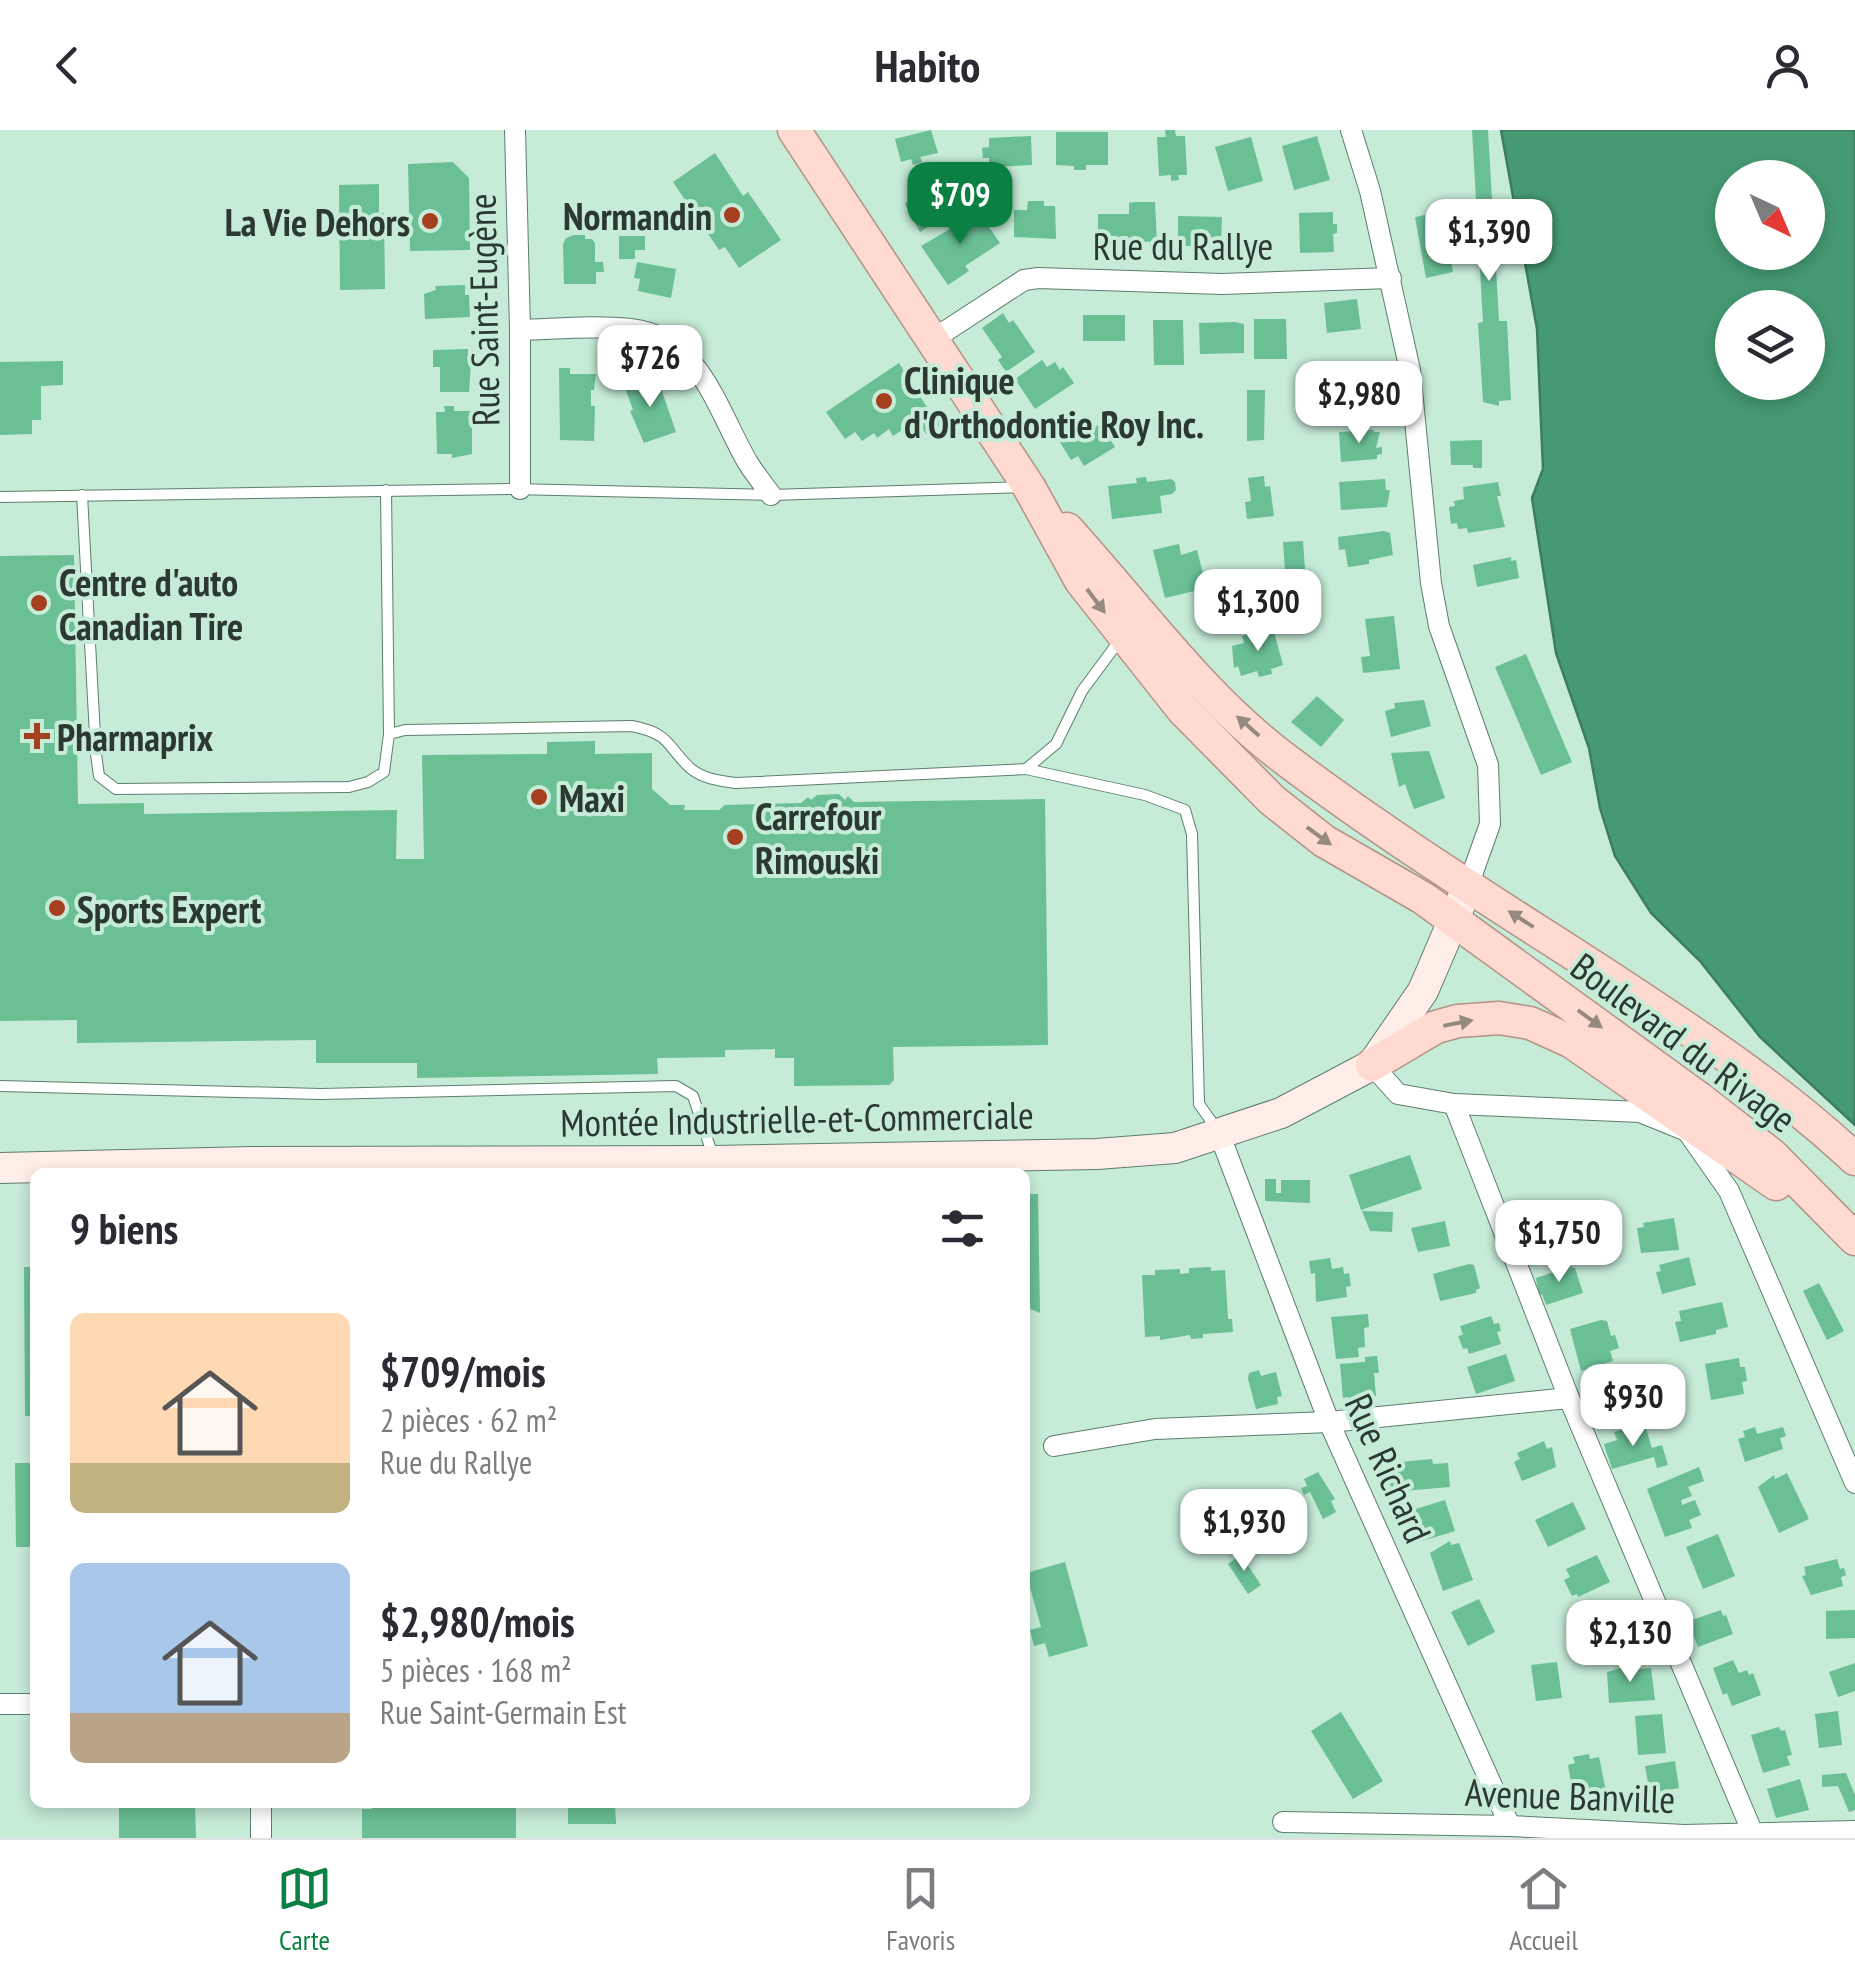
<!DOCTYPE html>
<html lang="fr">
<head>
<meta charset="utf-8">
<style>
	:root { --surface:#fff; --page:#f2f2f3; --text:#2b2b33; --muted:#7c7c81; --line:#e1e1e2; --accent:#0b8043 }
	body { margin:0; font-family:"PT Sans Narrow",sans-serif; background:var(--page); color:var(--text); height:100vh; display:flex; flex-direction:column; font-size:38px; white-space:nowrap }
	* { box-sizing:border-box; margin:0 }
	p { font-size:32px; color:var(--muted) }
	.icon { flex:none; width:55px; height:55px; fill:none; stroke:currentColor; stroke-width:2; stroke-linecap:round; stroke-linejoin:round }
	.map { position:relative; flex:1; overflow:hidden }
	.details { position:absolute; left:30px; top:1038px; width:1000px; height:640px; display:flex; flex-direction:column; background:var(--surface); border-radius:15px; box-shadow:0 5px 15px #0003 }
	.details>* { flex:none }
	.needle { width:65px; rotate:136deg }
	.controls { position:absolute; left:1715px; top:30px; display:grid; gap:20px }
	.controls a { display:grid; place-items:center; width:110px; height:110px; border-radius:50%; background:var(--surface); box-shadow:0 5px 15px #0003; font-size:50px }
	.price { position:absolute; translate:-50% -85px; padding:0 22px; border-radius:20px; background:#fff; color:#222; font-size:32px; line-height:65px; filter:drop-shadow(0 2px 5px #0008) }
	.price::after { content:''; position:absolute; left:50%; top:60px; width:30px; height:22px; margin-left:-15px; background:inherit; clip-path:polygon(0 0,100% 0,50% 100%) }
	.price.active { background:var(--accent); color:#fff }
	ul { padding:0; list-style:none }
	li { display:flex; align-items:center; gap:30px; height:250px; padding:0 40px }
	li span { display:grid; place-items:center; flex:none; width:280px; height:200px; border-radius:15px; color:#555 }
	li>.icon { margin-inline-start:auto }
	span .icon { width:120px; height:120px; fill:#fffc; stroke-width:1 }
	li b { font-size:42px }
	h2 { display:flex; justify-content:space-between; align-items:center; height:120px; padding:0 40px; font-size:42px }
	header { display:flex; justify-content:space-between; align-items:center; height:130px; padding:0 40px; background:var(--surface); font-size:45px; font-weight:700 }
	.menu { display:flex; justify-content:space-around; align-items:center; height:140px; border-top:2px solid var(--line); background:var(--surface); font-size:28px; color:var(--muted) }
	.menu a { display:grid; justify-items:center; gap:5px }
	.menu .active { color:var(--accent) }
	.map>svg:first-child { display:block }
	.water { fill:#459a73; stroke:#3d7d5f; stroke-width:2.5; fill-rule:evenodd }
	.building { fill:#6abf95 }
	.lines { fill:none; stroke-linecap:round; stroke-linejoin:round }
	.service-casing { stroke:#5d7e6c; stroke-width:12 }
	.minor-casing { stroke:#5d7e6c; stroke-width:22 }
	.secondary-casing { stroke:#5d7e6c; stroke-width:32 }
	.primary-casing { stroke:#b49284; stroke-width:35 }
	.service { stroke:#fff; stroke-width:10 }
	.minor { stroke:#fff; stroke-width:20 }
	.secondary { stroke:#ffede7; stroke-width:30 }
	.primary { stroke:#fedad0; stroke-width:32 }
	.oneway { fill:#948a80 }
	.poi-dot { fill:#a63e20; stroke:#c6ebd7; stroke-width:4 }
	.labels { text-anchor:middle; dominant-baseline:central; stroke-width:8; stroke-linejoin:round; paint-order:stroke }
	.poi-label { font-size:38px; font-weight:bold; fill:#2b3931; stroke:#c6ebd7; text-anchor:start }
	.street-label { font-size:38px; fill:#2b3931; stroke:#c6ebd7 }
</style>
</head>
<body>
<header><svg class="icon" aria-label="back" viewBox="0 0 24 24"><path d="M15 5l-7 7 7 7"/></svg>Habito<svg class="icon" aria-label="person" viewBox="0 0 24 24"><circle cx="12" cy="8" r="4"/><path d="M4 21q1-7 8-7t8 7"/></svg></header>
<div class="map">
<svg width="1855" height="1708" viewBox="0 0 1855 1708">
	<rect width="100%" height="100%" fill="#c6ebd7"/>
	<path class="water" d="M1501,0H1855V995L1760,907L1700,831L1651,783L1615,726L1600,678L1589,618L1556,523L1532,368L1543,339L1537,199ZM1732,48H1808V122H1732ZM1732,178H1808V252H1732Z"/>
	<g class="building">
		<polygon points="931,0 938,23 920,27 922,32 913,35 911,29 901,32 895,9"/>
		<polygon points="1165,0 1175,0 1176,6 1185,6 1187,45 1178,45 1179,50 1171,51 1171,45 1159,46 1157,7 1166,7"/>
		<polygon points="1472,0 1488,0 1499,191 1507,191 1511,270 1499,271 1499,276 1483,272 1478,193 1483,192"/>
		<polygon points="1056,2 1108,2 1108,35 1086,35 1086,40 1074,40 1074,36 1056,35"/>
		<polygon points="1031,6 1032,35 989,37 989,28 983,28 982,18 989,17 989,8"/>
		<polygon points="1317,6 1330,50 1294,60 1282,16"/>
		<polygon points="1251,7 1263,51 1228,61 1215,17"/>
		<polygon points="715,23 743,66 748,62 781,110 739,138 725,117 719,120 673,52"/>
		<polygon points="453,32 469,48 470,120 410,121 408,34"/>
		<polygon points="379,54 379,83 384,83 385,159 340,160 339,55"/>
		<polygon points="932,57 937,65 942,62 946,68 939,72 947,84 920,102 905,74 919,60 921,64"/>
		<polygon points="1028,71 1044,71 1044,76 1055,76 1056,109 1014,107 1014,80 1027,80"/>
		<polygon points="1135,72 1155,72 1157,112 1098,111 1098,84 1129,84 1129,73"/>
		<polygon points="1456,79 1460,98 1445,101 1453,142 1426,148 1415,87"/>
		<polygon points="979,82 1000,113 965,136 969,141 948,155 921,116"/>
		<polygon points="1333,82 1333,94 1337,94 1337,103 1333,104 1334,122 1300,123 1299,83"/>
		<polygon points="1178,86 1222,87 1221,116 1178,116"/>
		<polygon points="574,105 585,105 585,109 592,109 595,113 595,132 603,132 604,142 596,142 596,154 564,154 563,114 566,108"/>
		<polygon points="619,106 645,106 645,120 635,120 635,129 619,129"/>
		<polygon points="637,132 676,139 671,168 638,161 640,149 634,148"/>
		<polygon points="465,155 465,165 469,165 470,187 425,189 424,164 436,160 435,156"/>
		<polygon points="1357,169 1361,199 1327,203 1324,173"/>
		<polygon points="1003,183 1009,193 1013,190 1035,222 1006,242 998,230 1002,227 982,198"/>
		<rect x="1083" y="185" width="42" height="26"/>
		<polygon points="1254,189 1286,189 1287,229 1254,229"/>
		<polygon points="1153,190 1183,190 1184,235 1154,235"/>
		<polygon points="1235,192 1244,194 1244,223 1200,224 1199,193"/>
		<polygon points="468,219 468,232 471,232 469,262 440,262 440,237 433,237 433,220"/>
		<polygon points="1042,230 1047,237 1055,232 1060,240 1063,237 1074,253 1035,279 1015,249"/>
		<polygon points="63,231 63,255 41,256 41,290 32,290 32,304 0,305 0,232"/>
		<polygon points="899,233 935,290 939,287 943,293 927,305 921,297 910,305 905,298 893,306 889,299 877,308 874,303 862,311 855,302 845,309 826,282"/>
		<polygon points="559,238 570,238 570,244 596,244 594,260 591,260 591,276 595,276 594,311 560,310"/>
		<polygon points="1364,244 1371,262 1366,262 1367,270 1336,273 1335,268 1331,269 1328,248"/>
		<polygon points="657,247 676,302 644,313 630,281 633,280 625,258"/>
		<polygon points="1247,260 1265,260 1264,310 1247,311"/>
		<polygon points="444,276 454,276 454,281 472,281 472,324 452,328 452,324 437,324 436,282 445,282"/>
		<polygon points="1087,291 1092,299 1100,294 1115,317 1084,336 1078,326 1071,330 1058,309"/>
		<polygon points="1374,300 1374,302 1380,302 1376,318 1382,317 1382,324 1377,325 1377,329 1341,332 1339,302"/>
		<polygon points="1482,310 1482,338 1473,338 1473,335 1451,335 1450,311"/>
		<polygon points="1264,346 1265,357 1270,356 1274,386 1247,389 1245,372 1251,371 1248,348"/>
		<polygon points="1146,347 1147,352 1171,349 1175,352 1176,360 1172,364 1160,366 1162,383 1112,389 1108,356 1137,353 1136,348"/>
		<polygon points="1385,349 1386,360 1390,360 1387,377 1341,380 1339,352"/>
		<polygon points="1498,352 1501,366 1497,366 1505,397 1468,403 1467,398 1458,399 1457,393 1451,394 1449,377 1455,376 1454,371 1464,369 1463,357"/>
		<polygon points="1384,401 1390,403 1393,425 1369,430 1369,434 1348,437 1345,419 1339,420 1338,407"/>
		<polygon points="1303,411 1306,454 1286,455 1283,412"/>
		<polygon points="1179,414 1181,425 1197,420 1207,458 1165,468 1153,420"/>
		<polygon points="74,425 78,674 144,673 144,684 397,680 396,729 424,729 422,625 547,624 547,612 595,611 595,624 652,623 652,659 670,675 685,675 684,680 719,680 725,675 801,673 808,667 811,670 817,665 839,664 845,670 848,666 854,672 1045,669 1048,915 893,917 894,950 889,955 794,956 794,928 775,928 775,919 725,920 725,927 657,928 658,944 417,948 417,933 316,933 316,910 77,913 77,890 0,891 0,426"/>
		<polygon points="1511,427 1511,431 1516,430 1519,448 1477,457 1473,435"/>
		<polygon points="1394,486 1400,539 1363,543 1361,527 1370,526 1365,489"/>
		<polygon points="1273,498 1283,535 1271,539 1272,544 1259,547 1257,541 1241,546 1238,536 1234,538 1232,516 1244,513 1242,506"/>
		<polygon points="1526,524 1572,632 1541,645 1495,537"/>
		<polygon points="1317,566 1344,590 1321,617 1291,592"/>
		<polygon points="1424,570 1431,596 1391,607 1385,581 1395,578 1394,573"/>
		<polygon points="1429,621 1445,668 1414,679 1405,654 1399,657 1391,623"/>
		<polygon points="1410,1025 1422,1059 1361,1080 1349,1045"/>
		<polygon points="1265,1049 1276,1049 1276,1063 1281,1063 1281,1050 1310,1050 1310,1073 1265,1071"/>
		<polygon points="1025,1064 1038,1064 1040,1183 1025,1177"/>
		<polygon points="1543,1077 1549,1078 1554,1104 1549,1105 1550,1109 1520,1117 1517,1104 1512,1105 1510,1096 1515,1095 1513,1085"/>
		<polygon points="1362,1081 1393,1082 1392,1102 1370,1101"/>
		<polygon points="1674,1088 1679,1120 1641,1123 1637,1098 1644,1097 1643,1093"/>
		<polygon points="1445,1091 1450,1116 1418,1122 1411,1098"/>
		<polygon points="1689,1127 1696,1155 1662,1164 1656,1142 1661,1141 1659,1135"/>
		<polygon points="1330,1128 1332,1139 1343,1137 1344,1144 1349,1143 1351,1156 1346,1157 1347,1167 1316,1172 1315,1143 1311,1144 1309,1131"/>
		<polygon points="1469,1134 1474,1135 1480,1158 1476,1160 1476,1163 1440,1171 1433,1144"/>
		<polygon points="24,1137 35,1137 35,1286 25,1286"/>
		<polygon points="1211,1137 1211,1141 1225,1140 1228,1189 1232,1189 1233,1202 1203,1204 1203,1208 1191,1209 1190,1205 1160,1210 1160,1206 1145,1207 1142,1145 1155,1145 1155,1140 1180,1139 1180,1144 1189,1143 1189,1138"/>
		<polygon points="1569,1137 1575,1138 1583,1163 1546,1175 1542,1164 1539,1166 1536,1148"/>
		<polygon points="1819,1153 1844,1201 1827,1210 1803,1161"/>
		<polygon points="1722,1172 1728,1197 1716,1200 1716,1204 1680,1212 1675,1192 1681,1191 1679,1181"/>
		<polygon points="1368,1184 1369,1197 1364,1198 1365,1217 1358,1218 1359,1227 1336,1229 1331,1187"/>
		<polygon points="1491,1186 1494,1194 1499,1193 1501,1201 1497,1202 1501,1214 1469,1224 1467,1218 1463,1219 1458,1206 1463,1205 1460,1196"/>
		<polygon points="1601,1190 1607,1191 1611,1206 1615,1205 1619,1218 1610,1221 1613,1231 1581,1241 1570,1199"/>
		<polygon points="1506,1224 1515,1251 1476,1264 1467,1237"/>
		<polygon points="1377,1226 1379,1243 1374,1243 1376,1266 1370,1267 1371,1271 1348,1274 1348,1267 1343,1268 1340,1234 1365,1232 1365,1227"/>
		<polygon points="1739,1228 1740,1237 1745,1237 1747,1251 1742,1252 1744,1264 1711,1270 1705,1234"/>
		<polygon points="1259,1240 1261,1246 1276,1242 1282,1266 1277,1267 1278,1274 1256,1279 1248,1249 1249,1243"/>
		<polygon points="1755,1297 1757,1304 1783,1297 1786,1306 1780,1308 1783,1319 1745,1332 1738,1309 1745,1307 1743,1301"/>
		<polygon points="1626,1298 1628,1304 1646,1299 1652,1318 1662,1315 1668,1335 1657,1338 1654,1327 1612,1339 1604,1314 1617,1310 1614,1302"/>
		<polygon points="1544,1311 1547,1319 1552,1317 1556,1337 1522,1351 1514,1332 1520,1329 1517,1323"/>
		<polygon points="1432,1329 1433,1334 1448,1333 1450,1357 1391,1362 1389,1333"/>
		<polygon points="15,1333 35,1333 35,1417 16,1417"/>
		<polygon points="1699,1337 1704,1351 1688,1357 1692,1366 1681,1370 1682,1375 1695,1370 1701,1385 1689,1390 1692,1398 1665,1407 1647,1359"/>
		<polygon points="1318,1342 1335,1369 1331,1371 1336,1382 1323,1389 1310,1362 1304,1365 1301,1358 1307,1356 1304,1349"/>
		<polygon points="1787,1343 1809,1389 1779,1403 1758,1357 1774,1345 1775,1349"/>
		<polygon points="1445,1370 1455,1401 1419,1412 1409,1381"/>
		<polygon points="1573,1372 1586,1399 1548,1417 1535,1390"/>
		<polygon points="1718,1404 1735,1446 1703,1459 1686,1417"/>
		<polygon points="1450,1411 1451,1415 1459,1413 1473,1450 1443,1461 1430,1423"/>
		<polygon points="1241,1425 1261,1455 1248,1464 1228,1434"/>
		<polygon points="1597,1425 1610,1452 1578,1467 1577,1464 1572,1466 1564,1450 1570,1447 1566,1439"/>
		<polygon points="1837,1429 1840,1439 1844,1438 1846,1445 1841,1447 1843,1456 1811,1465 1802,1446 1806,1445 1804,1437"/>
		<polygon points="1065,1432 1088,1516 1049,1527 1045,1513 1034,1516 1030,1500 1041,1497 1026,1443"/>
		<polygon points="1479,1469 1495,1502 1468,1516 1451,1482"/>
		<polygon points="1622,1477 1634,1507 1608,1518 1599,1498 1594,1500 1589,1488"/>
		<polygon points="1721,1480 1723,1486 1726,1485 1733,1504 1698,1517 1694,1507 1690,1509 1686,1498 1691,1496 1689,1491"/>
		<polygon points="1855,1480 1855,1508 1826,1509 1826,1481"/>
		<polygon points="1733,1530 1739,1543 1747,1540 1749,1545 1753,1543 1761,1565 1732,1576 1727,1563 1723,1565 1713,1538"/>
		<polygon points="1557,1532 1562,1568 1536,1571 1531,1535"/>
		<polygon points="1855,1533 1855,1561 1838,1567 1829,1542"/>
		<polygon points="1625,1537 1625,1540 1651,1538 1655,1570 1609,1573 1607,1542"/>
		<polygon points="1838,1581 1842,1615 1819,1618 1815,1584"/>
		<polygon points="1341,1582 1383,1651 1353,1669 1311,1601"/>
		<polygon points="1662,1584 1666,1623 1638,1625 1635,1586"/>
		<polygon points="1779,1597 1781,1601 1785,1600 1792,1625 1787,1626 1790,1635 1763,1643 1751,1605"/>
		<polygon points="1589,1624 1590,1629 1599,1627 1606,1661 1597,1663 1598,1668 1583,1671 1582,1667 1574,1668 1568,1635 1575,1633 1573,1627"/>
		<polygon points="1675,1631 1679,1658 1650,1663 1645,1636"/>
		<polygon points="1846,1643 1855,1665 1855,1680 1849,1682 1838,1656 1822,1657 1822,1645"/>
		<polygon points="1800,1649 1809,1680 1776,1688 1767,1659"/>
		<polygon points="119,1672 195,1672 196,1708 119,1708"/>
		<polygon points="372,1672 516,1672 516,1708 362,1708 362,1679 372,1679"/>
		<polygon points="568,1672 615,1672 616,1694 568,1694"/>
	</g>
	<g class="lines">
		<defs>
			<g id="service">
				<polyline points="386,360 389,604"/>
				<path d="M82,365L96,624L99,646L116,659L349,657L368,652L384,642L389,604L405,600L632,596C671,604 665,614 690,638C703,649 720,651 736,653L1026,639L1056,614L1082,561L1119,511"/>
				<polyline points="0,367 513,359 771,365 1023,357"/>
				<polyline points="1026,639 1145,665 1185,680 1192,704 1199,974 1216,998"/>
				<polyline points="0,956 321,964 676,956 693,966 713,1026"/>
			</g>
			<g id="minor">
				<polyline points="515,0 520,200 520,359"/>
				<polyline points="1351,0 1370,61 1410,240 1431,453 1439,496 1488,635 1490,694 1468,756"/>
				<path d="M520,200C556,199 595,195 630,199C700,206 718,282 748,333C755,344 763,354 771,365"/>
				<polyline points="932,210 1024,150 1038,148 1222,154 1391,148"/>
				<polyline points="1372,935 1398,964 1454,974 1640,982 1687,1001 1729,1061 1855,1353"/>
				<polyline points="1454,974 1569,1268 1754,1706"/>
				<polyline points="1219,1003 1329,1292 1510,1696"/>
				<polyline points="1054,1316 1155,1299 1329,1292 1569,1268"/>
				<polyline points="0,1574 35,1574"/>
				<polyline points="1283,1692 1510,1696 1684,1705 1855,1701"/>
				<polyline points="261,1708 261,1672"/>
			</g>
			<polyline id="secondary" points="0,1038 251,1032 714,1031 1097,1024 1175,1018 1281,983 1372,935 1423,861 1468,756"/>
			<g id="primary">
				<polyline points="794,0 1029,357 1081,451 1183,580 1272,670 1324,711 1423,768 1700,969 1772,1025 1855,1109"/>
				<path d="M1067,399C1138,477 1200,565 1285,629C1388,707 1498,775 1606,845C1693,902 1779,958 1855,1029"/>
				<polyline points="1372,935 1436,897 1458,891 1499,888 1530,893 1572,912 1776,1054"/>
			</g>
		</defs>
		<use href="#service" class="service-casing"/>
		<use href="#minor" class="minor-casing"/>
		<use href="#secondary" class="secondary-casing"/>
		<use href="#primary" class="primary-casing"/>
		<use href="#service" class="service"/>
		<use href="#minor" class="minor"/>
		<use href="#secondary" class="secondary"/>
		<use href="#primary" class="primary"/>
	</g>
	<defs><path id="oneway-solid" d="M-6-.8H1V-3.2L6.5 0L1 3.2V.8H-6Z" transform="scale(2.5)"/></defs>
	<g class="oneway">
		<use href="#oneway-solid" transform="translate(1096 471) rotate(53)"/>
		<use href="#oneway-solid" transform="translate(1248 596) rotate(-138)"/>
		<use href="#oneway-solid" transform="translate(1319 706) rotate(36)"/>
		<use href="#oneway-solid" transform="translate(1521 789) rotate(-147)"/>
		<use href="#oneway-solid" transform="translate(1590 889) rotate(36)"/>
		<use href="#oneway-solid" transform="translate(1458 893) rotate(-11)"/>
	</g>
	<g class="poi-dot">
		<circle cx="732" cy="85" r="10"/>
		<circle cx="430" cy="91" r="10"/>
		<circle cx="884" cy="271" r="10"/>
		<circle cx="39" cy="473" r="10"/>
		<path d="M32 591h10v10h10v10h-10v10h-10v-10h-10v-10h10z"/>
		<circle cx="539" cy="667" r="10"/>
		<circle cx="735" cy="707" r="10"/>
		<circle cx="57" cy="778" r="10"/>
	</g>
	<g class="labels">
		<g class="poi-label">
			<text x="712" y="85" text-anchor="end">Normandin</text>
			<text x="410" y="91" text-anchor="end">La Vie Dehors</text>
			<text x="904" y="249">Clinique<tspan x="904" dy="44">d'Orthodontie Roy Inc.</tspan></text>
			<text x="59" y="451">Centre d'auto<tspan x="59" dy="44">Canadian Tire</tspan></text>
			<text x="57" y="606">Pharmaprix</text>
			<text x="559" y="667">Maxi</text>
			<text x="755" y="685">Carrefour<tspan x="755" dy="44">Rimouski</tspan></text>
			<text x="77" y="778">Sports Expert</text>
		</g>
		<g class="street-label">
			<text x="1183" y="115">Rue du Rallye</text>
			<text transform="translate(483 180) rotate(-91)">Rue Saint-Eugène</text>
			<text transform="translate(1684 912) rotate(37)">Boulevard du Rivage</text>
			<text transform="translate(797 988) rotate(-1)">Montée Industrielle-et-Commerciale</text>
			<text transform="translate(1389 1338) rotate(66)">Rue Richard</text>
			<text transform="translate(1570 1665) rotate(2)">Avenue Banville</text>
		</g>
	</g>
</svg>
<div class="controls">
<a><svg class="needle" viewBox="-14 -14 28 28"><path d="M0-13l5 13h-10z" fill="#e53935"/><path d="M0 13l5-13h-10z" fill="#7c7c81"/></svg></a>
<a><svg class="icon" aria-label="layers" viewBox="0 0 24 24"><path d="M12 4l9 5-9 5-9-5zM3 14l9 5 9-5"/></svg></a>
</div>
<b class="price active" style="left:960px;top:117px">$709</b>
<b class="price" style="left:1489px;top:154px">$1,390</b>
<b class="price" style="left:650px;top:280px">$726</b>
<b class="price" style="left:1359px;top:316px">$2,980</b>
<b class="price" style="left:1258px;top:524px">$1,300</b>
<b class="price" style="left:1559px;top:1155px">$1,750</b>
<b class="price" style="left:1633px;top:1319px">$930</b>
<b class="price" style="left:1244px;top:1444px">$1,930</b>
<b class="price" style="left:1630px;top:1555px">$2,130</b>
<section class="details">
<h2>9 biens<svg class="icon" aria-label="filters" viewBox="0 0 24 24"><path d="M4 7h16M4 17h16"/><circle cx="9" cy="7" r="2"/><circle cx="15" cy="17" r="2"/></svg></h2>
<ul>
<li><span style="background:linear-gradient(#ffd9b3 75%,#c2b280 0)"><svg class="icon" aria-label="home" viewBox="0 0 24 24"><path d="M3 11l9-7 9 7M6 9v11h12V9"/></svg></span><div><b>$709/mois</b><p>2 pièces · 62 m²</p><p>Rue du Rallye</p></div></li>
<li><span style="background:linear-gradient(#a9c7e8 75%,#b9a48a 0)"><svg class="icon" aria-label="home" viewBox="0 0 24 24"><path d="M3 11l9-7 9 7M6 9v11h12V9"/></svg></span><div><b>$2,980/mois</b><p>5 pièces · 168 m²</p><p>Rue Saint-Germain Est</p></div></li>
</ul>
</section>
</div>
<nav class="menu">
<a class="active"><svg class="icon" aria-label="map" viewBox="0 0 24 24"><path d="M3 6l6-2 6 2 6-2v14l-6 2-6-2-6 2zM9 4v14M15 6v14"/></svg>Carte</a>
<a><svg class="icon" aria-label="saved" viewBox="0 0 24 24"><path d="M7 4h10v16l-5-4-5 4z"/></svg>Favoris</a>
<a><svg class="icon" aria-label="home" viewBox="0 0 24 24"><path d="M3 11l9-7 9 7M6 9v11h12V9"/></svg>Accueil</a>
</nav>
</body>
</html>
